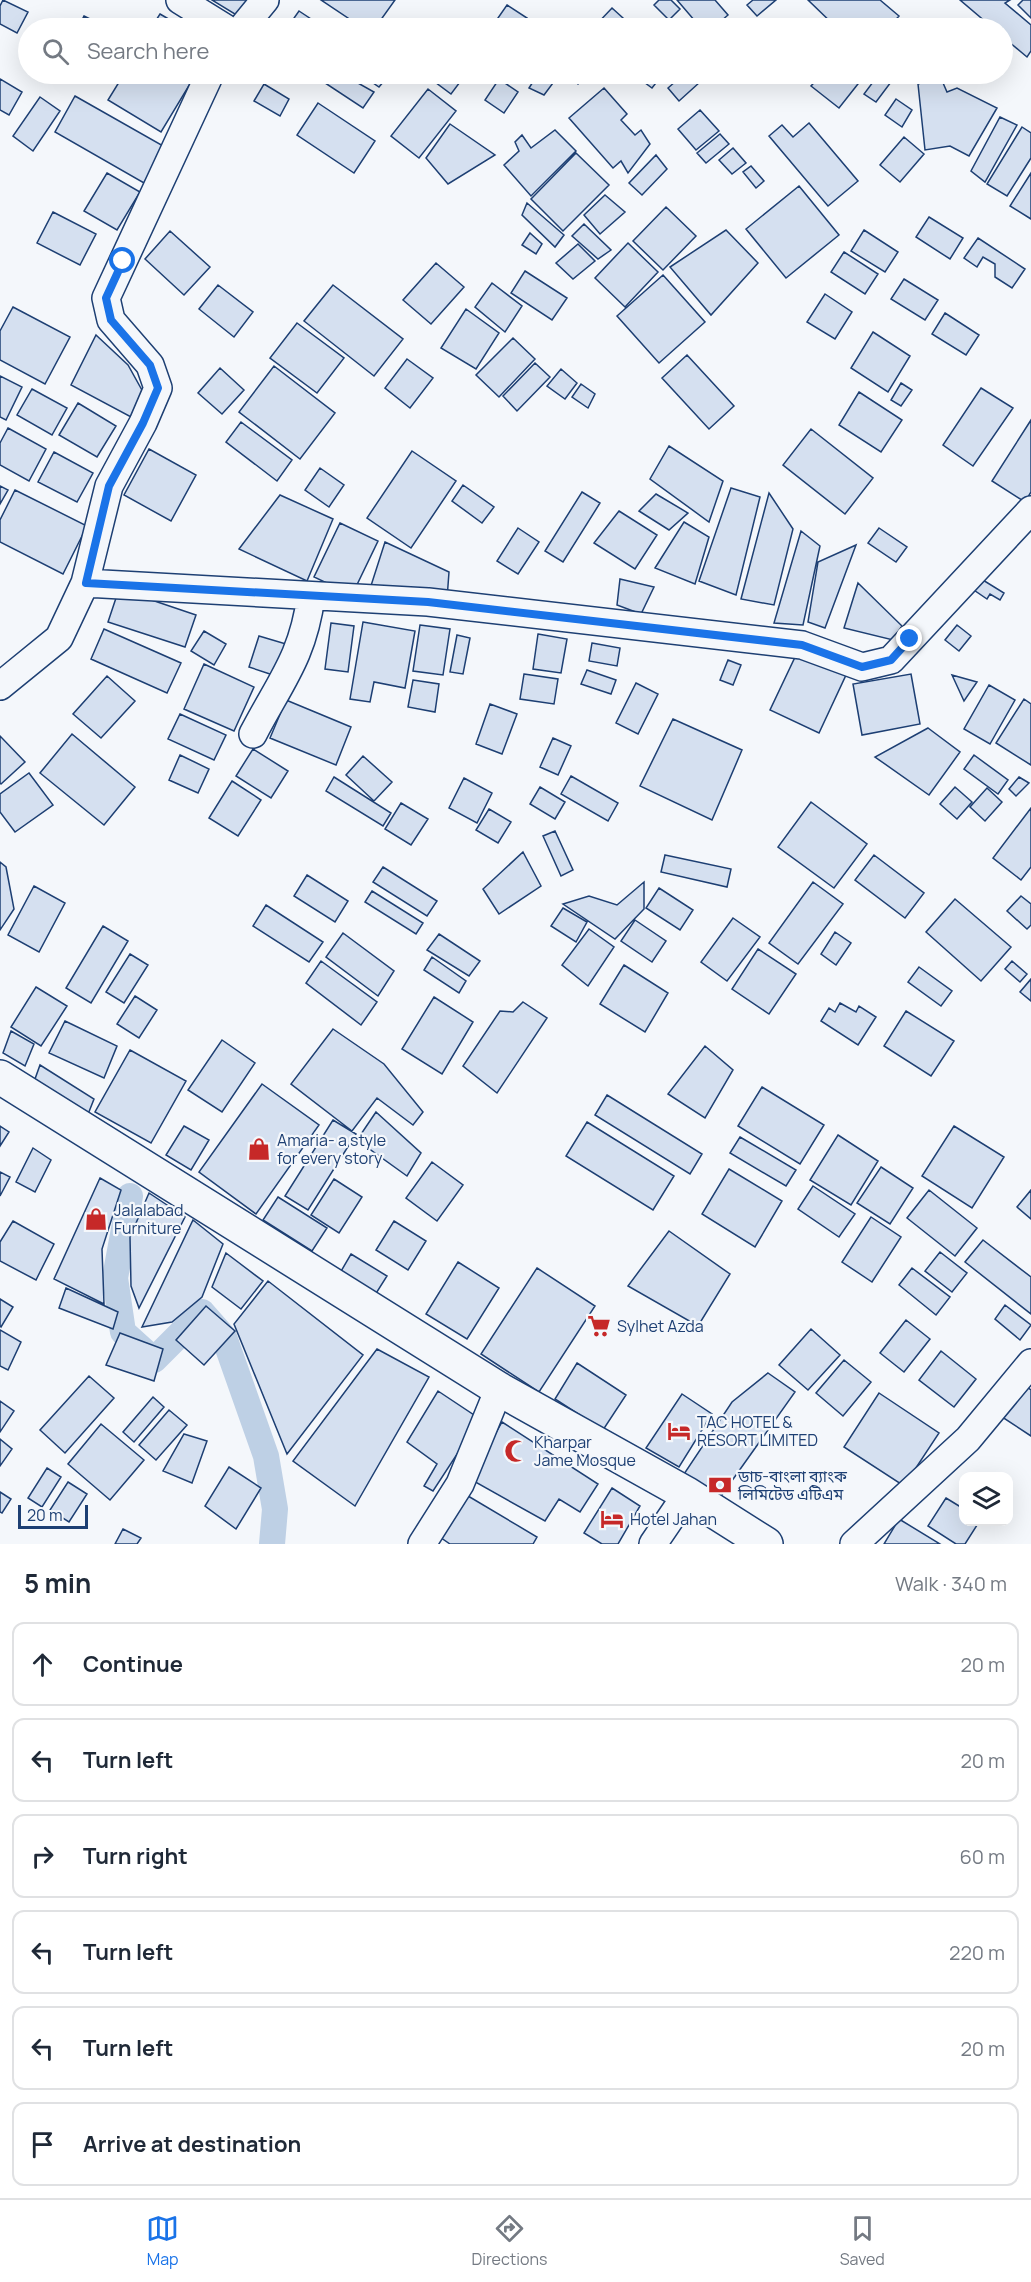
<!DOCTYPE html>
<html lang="en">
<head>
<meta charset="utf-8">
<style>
	body { margin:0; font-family:Manrope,"Noto Sans Bengali",sans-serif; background:#f6f6f7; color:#1f2937 }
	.controls { position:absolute; right:18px; bottom:18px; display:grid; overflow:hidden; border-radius:12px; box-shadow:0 6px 24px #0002 }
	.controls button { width:54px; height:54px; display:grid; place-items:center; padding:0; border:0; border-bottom:2px solid #e0e1e3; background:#fff; color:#1f2937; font:30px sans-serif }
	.scale { position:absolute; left:18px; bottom:15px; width:70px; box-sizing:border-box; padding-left:6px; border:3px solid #1d3f73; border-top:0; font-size:16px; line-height:21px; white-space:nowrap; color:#1d3f73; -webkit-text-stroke:4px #f4f7fb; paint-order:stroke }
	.stop { position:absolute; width:18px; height:18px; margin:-14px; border:4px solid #1a73e8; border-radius:50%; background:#fff }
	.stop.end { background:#1a73e8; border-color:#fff; box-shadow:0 2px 6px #0008 }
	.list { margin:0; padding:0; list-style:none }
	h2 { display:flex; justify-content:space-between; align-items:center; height:78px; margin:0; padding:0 24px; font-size:26px }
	h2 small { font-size:20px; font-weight:400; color:#747a83 }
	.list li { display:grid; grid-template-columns:39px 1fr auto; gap:18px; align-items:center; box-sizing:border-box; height:84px; margin:0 12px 12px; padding:0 12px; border:2px solid #e0e1e3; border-radius:12px }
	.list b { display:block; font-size:22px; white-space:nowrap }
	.list em { font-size:20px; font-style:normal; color:#747a83 }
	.icon { flex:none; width:33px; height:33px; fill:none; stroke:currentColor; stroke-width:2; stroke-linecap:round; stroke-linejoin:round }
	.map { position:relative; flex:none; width:1031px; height:1544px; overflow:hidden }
	.search { position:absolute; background:#fff; box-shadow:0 6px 24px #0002; left:18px; right:18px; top:18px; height:66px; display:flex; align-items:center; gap:15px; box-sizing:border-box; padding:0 21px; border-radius:33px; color:#747a83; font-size:22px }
	.sheet { height:654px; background:#fff }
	nav { display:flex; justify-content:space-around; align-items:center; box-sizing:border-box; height:84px; border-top:2px solid #e0e1e3; background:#fff; font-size:16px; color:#747a83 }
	nav a { display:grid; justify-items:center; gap:3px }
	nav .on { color:#1a73e8 }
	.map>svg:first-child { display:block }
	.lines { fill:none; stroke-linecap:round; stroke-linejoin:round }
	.canal { stroke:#bed0e5; stroke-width:26 }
	.building { fill:#d5e0f0; stroke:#1d3f73; stroke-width:1.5 }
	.minor-casing { stroke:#1d3f73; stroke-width:30 }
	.highway-casing { stroke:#1d3f73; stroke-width:36 }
	.minor { stroke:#f4f7fb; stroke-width:27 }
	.highway { stroke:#f4f7fb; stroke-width:33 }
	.route { stroke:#1a73e8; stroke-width:8 }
	.labels { text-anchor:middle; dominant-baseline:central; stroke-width:4.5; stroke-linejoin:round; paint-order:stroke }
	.poi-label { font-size:16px; fill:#1d3f73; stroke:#f4f7fb; text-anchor:start }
</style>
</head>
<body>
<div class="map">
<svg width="1031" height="1544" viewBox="0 0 1031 1544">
	<rect width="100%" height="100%" fill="#f4f7fb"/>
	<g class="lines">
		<!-- canal -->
		<path class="canal" d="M130,1196L115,1278L123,1332L154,1360L202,1312L224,1337L266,1456L275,1509L272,1544"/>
	</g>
	<!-- building -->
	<path class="building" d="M3,0L28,12L17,33L0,24V6Z
		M212,0H255L243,19Z
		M321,0H395L375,28H363Z
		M659,0H671L680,9L669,20L654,5Z
		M677,0H715L728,15L713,28H701Z
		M753,0H776L757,16L747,5Z
		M808,0H880L899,16L888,28H837Z
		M960,0H1010L1005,3L1031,25V51L1027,57L1002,36V28H993Z
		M1023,0H1031V18L1018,5Z
		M507,5L527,18L520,28H491Z
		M612,8L634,28H596L594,27Z
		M299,11L317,23L313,28H287Z
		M160,14L184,28H151Z
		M84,16L108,28H78Z
		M124,74H196L161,132L108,100Z
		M322,74H342L374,92L363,108L319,79Z
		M360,74H390L379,87Z
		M441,74H466L451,94L435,82Z
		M538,74H548L556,79L544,95L529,88Z
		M564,74H586L578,84Z
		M633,74H663L652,88Z
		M684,74H693L700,82L679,101L668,88Z
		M822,74H862L865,75L839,108L811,86Z
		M879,74H897L876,102L864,94Z
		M940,76L947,92L957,88L997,108L969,156L950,146L925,150L918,84Z
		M0,79L22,92L9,115L0,110Z
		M499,79L518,92L504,113L485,100Z
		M264,84L289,99L280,116L254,101Z
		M604,88L627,114L621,120L635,135L641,130L650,144L628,173L621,161L613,168L569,118Z
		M428,89L456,111L419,158L391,136Z
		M75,96L165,147L144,183L55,132Z
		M40,97L60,111L33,151L13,136Z
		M896,99L912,110L902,127L885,115Z
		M318,103L375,141L354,173L297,135Z
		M700,110L719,131L696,150L678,129Z
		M1000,117L1017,125L985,182L971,171Z
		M809,123L858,181L828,206L769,136L782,125L793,137Z
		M450,124L495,155L448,184L426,158Z
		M1022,127L1031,133V158L1007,196L987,184Z
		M555,130L576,151L531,196L504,165L519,151L515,142L522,135L531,148Z
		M720,134L729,144L706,163L697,153Z
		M904,137L924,154L900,182L880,165Z
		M733,148L746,163L732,174L719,160Z
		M576,153L609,185L563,231L531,199Z
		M656,155L667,169L642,195L629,183Z
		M751,166L764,181L756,188L743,172Z
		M107,173L140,192L117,230L84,211Z
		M1031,173V219L1010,206Z
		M799,186L839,235L786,278L746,229Z
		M605,195L625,212L600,234L584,215Z
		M527,203L564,235L555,247L522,215Z
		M666,207L696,236L663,270L633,241Z
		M53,212L96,234L80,265L37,243Z
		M929,217L963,238L950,259L916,237Z
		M584,224L611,250L598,259L572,236Z
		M726,230L758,263L711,315L670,267Z
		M864,230L898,252L885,272L851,251Z
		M170,231L210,267L184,295L145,259Z
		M530,233L542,244L536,254L522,245Z
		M978,238L1025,269L1012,288L995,277V264L983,257L977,267L964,258Z
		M628,243L658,272L625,307L595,278Z
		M578,244L595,261L573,279L556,263Z
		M844,252L878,274L865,294L831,272Z
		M436,263L464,287L431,324L403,300Z
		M525,271L567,298L552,320L511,293Z
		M663,275L705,322L659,363L617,316Z
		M904,279L938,300L925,320L891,299Z
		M492,283L522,306L505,332L475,307Z
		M218,285L253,312L234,337L199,309Z
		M333,285L403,339L374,376L304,321Z
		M825,294L852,312L835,339L807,322Z
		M13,307L70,337L45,384L0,360V331Z
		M466,309L499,333L476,369L441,348Z
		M945,313L979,335L966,355L932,334Z
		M297,323L344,358L317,393L270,358Z
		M873,332L910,356L888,392L851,368Z
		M96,335L128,365L143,392L131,417L71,385Z
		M513,338L535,359L499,397L476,375Z
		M687,355L734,406L709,429L662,378Z
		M407,359L433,378L410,408L385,388Z
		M535,363L550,377L517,411L503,396Z
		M274,366L335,413L300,459L239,412Z
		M220,368L244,390L222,414L198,393Z
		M561,369L577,383L565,399L547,386Z
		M0,376L22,387L6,420L0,417Z
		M901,383L912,390L901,406L891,400Z
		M581,384L595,394L588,408L572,397Z
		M981,388L1013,408L973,466L943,445Z
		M32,389L67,408L52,435L17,415Z
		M859,392L902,420L881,452L839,425Z
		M78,403L116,426L97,457L59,435Z
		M1031,420V492L1025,502L992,481Z
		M241,422L292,460L277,481L226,442Z
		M8,428L46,449L29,481L0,465V443Z
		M811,429L873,478L845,514L783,465Z
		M669,446L723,481L709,522L650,479Z
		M149,449L196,475L171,521L124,495Z
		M412,451L456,481L411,548L367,518Z
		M54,452L93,473L77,502L38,482Z
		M320,468L344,485L329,507L305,490Z
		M463,485L494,507L482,523L452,501Z
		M0,486L8,490L0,504Z
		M731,488L760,497L736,595L699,581Z
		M15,490L87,526L63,574L0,542V520Z
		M582,492L600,503L563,562L545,551Z
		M769,493L793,529L774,605L741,599Z
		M656,494L688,513L669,530L639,511Z
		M280,495L333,519L307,581L239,549Z
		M619,511L657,535L635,569L594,543Z
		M684,522L709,537L695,584L655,568Z
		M340,523L378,541L352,595L314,577Z
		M518,528L539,542L518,574L497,561Z
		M879,528L907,547L896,562L868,543Z
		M801,531L820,546L803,625L774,623Z
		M385,542L449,572L447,599L368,595Z
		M856,545L825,628L808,622L818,562Z
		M978,577L1004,593L1000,600L990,594L987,599L971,588Z
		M620,579L654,587L641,614L617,605Z
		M858,583L902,626L893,640L844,628Z
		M119,589L196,615L185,647L108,622Z
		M363,622L415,631L405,688L374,682L370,702L350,699Z
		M331,623L354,626L348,672L325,669Z
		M420,625L450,629L443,675L413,671Z
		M957,625L971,636L959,651L945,640Z
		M104,629L181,663L167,693L91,659Z
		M204,631L226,644L214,665L191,651Z
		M538,634L567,639L561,673L533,669Z
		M457,635L470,638L463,674L450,672Z
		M259,636L286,644L276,676L249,667Z
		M592,643L620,648L617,666L589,661Z
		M797,653L846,675L819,733L770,710Z
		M728,660L741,665L733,685L720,680Z
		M204,664L254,687L234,731L184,709Z
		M587,670L616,680L611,694L581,684Z
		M524,674L558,679L554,704L520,699Z
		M911,674L920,724L862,735L853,684Z
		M952,675L977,682L964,701Z
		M107,676L135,701L101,738L73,714Z
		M413,680L439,684L435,712L408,707Z
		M636,683L658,694L638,734L616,723Z
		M989,685L1015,700L990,744L964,729Z
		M1024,699L1031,704V765L996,743Z
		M286,700L351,727L336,765L270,738Z
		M490,704L517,714L502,754L476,744Z
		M180,714L226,735L214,760L168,739Z
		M673,719L742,750L712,820L640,786Z
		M928,728L960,752L929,795L875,757Z
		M72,734L135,787L104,825L40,773Z
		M0,736L25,762L1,784L0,783Z
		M553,738L571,746L558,775L540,767Z
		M253,749L288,771L271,798L236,776Z
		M180,755L209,769L198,793L169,780Z
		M974,755L1008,780L998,794L964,769Z
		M363,756L392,782L374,801L346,775Z
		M29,773L53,805L15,832L0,812V794Z
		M571,776L618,803L608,821L561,794Z
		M334,777L391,813L383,826L326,791Z
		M1019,777L1029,783L1016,796L1009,789Z
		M464,778L492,793L477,823L449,808Z
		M232,781L261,800L238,836L209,818Z
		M540,787L565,802L555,819L530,804Z
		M955,787L972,802L957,819L940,804Z
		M987,788L1002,802L985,821L970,807Z
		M811,802L867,844L834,888L778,847Z
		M401,803L428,819L411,845L385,829Z
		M1031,808V867L1021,880L993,858Z
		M489,809L511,822L498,843L476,830Z
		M555,831L573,870L561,876L543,836Z
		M523,852L541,886L499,914L483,889Z
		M665,855L731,869L727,887L661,872Z
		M874,855L924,893L905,918L855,880Z
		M0,862L6,867L14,909L0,930Z
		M383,867L437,901L427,916L373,882Z
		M307,875L348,901L335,922L294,896Z
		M644,882V909L615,939L563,904L589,896L617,905Z
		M813,882L843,904L798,964L769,943Z
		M34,886L65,903L39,952L8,935Z
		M659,888L693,910L680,930L646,908Z
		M372,891L423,923L416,934L365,902Z
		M1021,896L1031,904V925L1027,929L1007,911Z
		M955,899L1011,947L981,981L926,932Z
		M266,905L323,942L309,962L253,926Z
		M563,908L587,922L576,942L551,926Z
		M733,918L760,937L727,981L701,962Z
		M635,920L666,941L652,962L621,941Z
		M103,926L128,941L91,1003L66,988Z
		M589,929L614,947L588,986L562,965Z
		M835,932L851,943L836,965L821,954Z
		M343,933L394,971L378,996L326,957Z
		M439,934L480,961L469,976L427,950Z
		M758,949L796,974L769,1014L732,989Z
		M130,954L148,965L124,1003L106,992Z
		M432,957L466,981L459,993L424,970Z
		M321,961L377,1002L361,1025L306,983Z
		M1012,961L1027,974L1020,982L1005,969Z
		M624,965L668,993L645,1032L600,1004Z
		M919,967L952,991L941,1006L908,982Z
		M1031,979V1001L1020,992Z
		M36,987L67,1006L41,1046L11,1027Z
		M135,996L157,1010L139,1038L117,1024Z
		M434,997L473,1022L442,1074L402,1049Z
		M523,1002L547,1018L497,1093L463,1066L500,1011L513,1012Z
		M840,1003L856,1012L859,1006L876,1017L858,1045L821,1021L829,1008L835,1012Z
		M906,1011L954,1041L931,1076L884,1046Z
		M65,1021L117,1046L104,1078L49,1053Z
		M333,1029L384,1064L423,1112L413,1125L377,1098L352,1131L291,1084Z
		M11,1031L34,1044L25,1066L3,1053Z
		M222,1040L255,1063L222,1112L188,1090Z
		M705,1046L733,1070L705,1118L668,1094Z
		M130,1050L186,1081L151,1143L95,1112Z
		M40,1065L94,1099L83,1127L30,1093Z
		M262,1084L319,1125L256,1214L199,1172Z
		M762,1087L824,1125L800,1164L738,1126Z
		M607,1095L702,1154L690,1174L595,1115Z
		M376,1112L421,1153L407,1176L357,1140Z
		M333,1120L356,1134L308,1210L285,1196Z
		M587,1122L674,1176L653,1210L566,1156Z
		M0,1126L9,1132L0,1146Z
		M184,1126L209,1140L191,1170L166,1155Z
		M954,1126L1004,1157L972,1208L922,1176Z
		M838,1135L878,1161L851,1205L810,1180Z
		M740,1137L796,1170L786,1186L730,1153Z
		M33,1148L51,1160L35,1192L16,1182Z
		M432,1162L463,1185L437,1221L406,1198Z
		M881,1167L913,1188L890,1224L857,1203Z
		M729,1169L782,1201L755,1247L702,1214Z
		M0,1172L10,1177L0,1196Z
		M100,1178L121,1190L102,1249L104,1304L54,1279Z
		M334,1179L362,1197L339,1233L311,1215Z
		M813,1186L855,1214L839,1237L798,1209Z
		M929,1190L977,1228L955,1256L907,1218Z
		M1031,1190V1219L1017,1207Z
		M149,1193L185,1217L139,1308L131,1286L130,1237Z
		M278,1197L327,1228L312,1251L263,1220Z
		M871,1217L901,1237L872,1282L842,1262Z
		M193,1220L223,1244L202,1297L172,1322L142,1327Z
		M13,1221L54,1244L36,1280L0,1261V1242Z
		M394,1221L426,1241L408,1270L376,1250Z
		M669,1231L730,1274L698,1326L628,1286Z
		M983,1240L1031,1277V1314L965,1262Z
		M940,1252L967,1273L952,1292L925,1271Z
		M226,1253L263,1281L241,1309L212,1287Z
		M351,1254L387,1276L375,1295L340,1273Z
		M458,1262L499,1288L467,1339L426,1314Z
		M537,1268L595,1306L539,1392L481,1354Z
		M912,1268L950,1297L936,1315L899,1285Z
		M268,1281L363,1355L287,1454L234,1324Z
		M66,1288L118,1312L113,1329L59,1308Z
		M0,1299L13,1307L1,1327L0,1326Z
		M1005,1305L1031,1325L1020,1340L995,1319Z
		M206,1306L235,1331L204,1365L176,1340Z
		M906,1320L930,1339L904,1372L880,1353Z
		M811,1329L840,1355L808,1390L779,1365Z
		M0,1330L21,1342L8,1370L0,1366Z
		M120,1333L163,1349L154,1381L106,1365Z
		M377,1349L429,1377L355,1506L293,1461Z
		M941,1351L976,1379L954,1407L919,1380Z
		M844,1360L871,1382L843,1416L816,1393Z
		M577,1363L626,1395L603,1430L555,1399Z
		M768,1373L795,1392L719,1499L684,1474L732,1402Z
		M89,1376L114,1398L65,1453L40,1430Z
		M1020,1382L1031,1390V1436L999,1415Z
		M438,1391L480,1419L433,1491L424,1486L437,1464L407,1442Z
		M879,1393L939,1433L904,1486L844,1447Z
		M682,1394L712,1414L679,1467L646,1448Z
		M153,1397L164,1407L134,1442L123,1432Z
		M0,1401L14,1411L0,1432Z
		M169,1410L187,1425L156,1460L139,1445Z
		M502,1422L598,1484L580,1512L559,1499L545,1521L470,1479Z
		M101,1424L144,1460L110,1500L68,1464Z
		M184,1434L207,1441L192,1483L163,1471Z
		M0,1439L12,1449L0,1466Z
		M229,1467L261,1488L236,1529L205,1506Z
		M47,1468L61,1477L42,1507L28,1498Z
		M68,1482L87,1494L69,1522L50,1510Z
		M612,1488L640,1506L618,1544H602L584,1533Z
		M0,1492L11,1499L2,1513L0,1512Z
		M463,1493L537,1537L533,1544H450L437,1535Z
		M946,1498L964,1509V1522H979L965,1544H956L928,1526Z
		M899,1519L940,1544H884Z
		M123,1529L141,1538L137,1544H115Z"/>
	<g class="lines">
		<!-- minor casing -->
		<g class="minor-casing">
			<path id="minor" d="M180,0L225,28
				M242,28L265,0
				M85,583L428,602L802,645L862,667L891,660L1031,510
				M0,686L59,638L85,583L109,486L143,423L158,388L150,365L111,320L106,298L210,74
				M253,734C280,682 303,657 311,596
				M422,1544L460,1484L499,1389
				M653,1544L687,1494
				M854,1544L968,1439L1031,1363"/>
		</g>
		<!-- highway casing -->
		<g class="highway-casing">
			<path id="highway" d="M0,1077L499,1389L687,1494L766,1544"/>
		</g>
		<!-- minor -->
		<use href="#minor" class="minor"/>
		<!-- highway -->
		<use href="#highway" class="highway"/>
	</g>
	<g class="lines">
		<!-- route -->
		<path class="route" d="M123,261L106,298L111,320L150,365L158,388L143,423L109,486L86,583L428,602L802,645L862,667L891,660L910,639"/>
	</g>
	<!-- icons -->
	<defs>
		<g id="shop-bare" transform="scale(1.8)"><path d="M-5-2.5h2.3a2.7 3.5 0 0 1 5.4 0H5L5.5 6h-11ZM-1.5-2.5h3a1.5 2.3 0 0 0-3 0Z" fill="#c62828" stroke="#f4f7fb" stroke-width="2.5" paint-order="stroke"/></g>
		<g id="supermarket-bare" transform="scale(1.8)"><path d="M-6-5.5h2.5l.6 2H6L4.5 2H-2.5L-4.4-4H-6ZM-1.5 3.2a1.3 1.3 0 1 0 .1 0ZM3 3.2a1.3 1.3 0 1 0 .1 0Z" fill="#c62828" stroke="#f4f7fb" stroke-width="2.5" paint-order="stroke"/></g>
		<g id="hotel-bare" transform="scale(1.8)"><path d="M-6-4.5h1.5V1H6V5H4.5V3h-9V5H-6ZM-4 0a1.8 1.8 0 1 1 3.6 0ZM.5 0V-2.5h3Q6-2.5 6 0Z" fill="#c62828" stroke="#f4f7fb" stroke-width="2.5" paint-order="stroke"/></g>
		<g id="mosque-bare" transform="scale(1.8)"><path d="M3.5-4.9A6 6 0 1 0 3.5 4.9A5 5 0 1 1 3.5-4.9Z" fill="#c62828" stroke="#f4f7fb" stroke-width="2.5" paint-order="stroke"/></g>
		<g id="bank-bare" transform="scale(1.8)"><path d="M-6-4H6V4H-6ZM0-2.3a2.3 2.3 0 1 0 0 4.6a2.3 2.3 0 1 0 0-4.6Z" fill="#c62828" stroke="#f4f7fb" stroke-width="2.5" paint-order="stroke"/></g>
	</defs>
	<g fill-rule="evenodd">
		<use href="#shop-bare" x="259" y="1149"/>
		<use href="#shop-bare" x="96" y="1219"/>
		<use href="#supermarket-bare" x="599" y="1326"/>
		<use href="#hotel-bare" x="679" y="1431"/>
		<use href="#mosque-bare" x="516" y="1451"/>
		<use href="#bank-bare" x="720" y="1485"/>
		<use href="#hotel-bare" x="612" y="1519"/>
	</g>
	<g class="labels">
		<!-- poi labels -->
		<g class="poi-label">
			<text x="277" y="1140">Amaria- a style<tspan x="277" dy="18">for every story</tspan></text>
			<text x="114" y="1210">Jalalabad<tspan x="114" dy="18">Furniture</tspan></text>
			<text x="617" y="1326">Sylhet Azda</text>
			<text x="697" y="1422">TAC HOTEL &amp;<tspan x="697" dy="18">RESORT LIMITED</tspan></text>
			<text x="534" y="1442">Kharpar<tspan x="534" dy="18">Jame Mosque</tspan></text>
			<text x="738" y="1476">ডাচ-বাংলা ব্যাংক<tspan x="738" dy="18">লিমিটেড এটিএম</tspan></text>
			<text x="630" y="1519">Hotel Jahan</text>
		</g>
	</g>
</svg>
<div class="controls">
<button><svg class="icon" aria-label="layers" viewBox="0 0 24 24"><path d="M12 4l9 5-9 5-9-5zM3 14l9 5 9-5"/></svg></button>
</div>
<div class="scale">20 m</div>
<div class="stop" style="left:123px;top:261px"></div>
<div class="stop end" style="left:910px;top:639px"></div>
<div class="search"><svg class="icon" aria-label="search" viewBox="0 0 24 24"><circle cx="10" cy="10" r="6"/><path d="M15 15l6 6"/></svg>Search here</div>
</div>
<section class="sheet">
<h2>5 min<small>Walk · 340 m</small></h2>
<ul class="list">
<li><svg class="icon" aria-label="ahead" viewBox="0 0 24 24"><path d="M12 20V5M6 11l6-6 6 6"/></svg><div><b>Continue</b></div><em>20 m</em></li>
<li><svg class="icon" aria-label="left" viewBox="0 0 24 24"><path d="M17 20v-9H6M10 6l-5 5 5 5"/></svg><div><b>Turn left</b></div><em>20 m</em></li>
<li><svg class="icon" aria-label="right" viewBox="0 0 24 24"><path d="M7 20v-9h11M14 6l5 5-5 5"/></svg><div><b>Turn right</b></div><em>60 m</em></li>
<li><svg class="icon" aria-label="left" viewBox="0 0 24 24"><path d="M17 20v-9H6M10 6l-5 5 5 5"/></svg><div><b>Turn left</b></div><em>220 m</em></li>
<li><svg class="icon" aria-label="left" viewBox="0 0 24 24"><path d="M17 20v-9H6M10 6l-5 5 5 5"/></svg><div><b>Turn left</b></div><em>20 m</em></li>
<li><svg class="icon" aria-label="arrive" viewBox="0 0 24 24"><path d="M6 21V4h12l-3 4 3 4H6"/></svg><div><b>Arrive at destination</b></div></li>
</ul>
</section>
<nav>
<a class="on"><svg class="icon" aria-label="map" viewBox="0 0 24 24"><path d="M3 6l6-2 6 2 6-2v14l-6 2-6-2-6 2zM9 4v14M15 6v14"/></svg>Map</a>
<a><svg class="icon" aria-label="directions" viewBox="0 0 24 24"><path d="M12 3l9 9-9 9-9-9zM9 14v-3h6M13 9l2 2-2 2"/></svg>Directions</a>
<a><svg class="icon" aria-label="saved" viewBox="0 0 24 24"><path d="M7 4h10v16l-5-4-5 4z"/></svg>Saved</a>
</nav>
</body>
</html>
